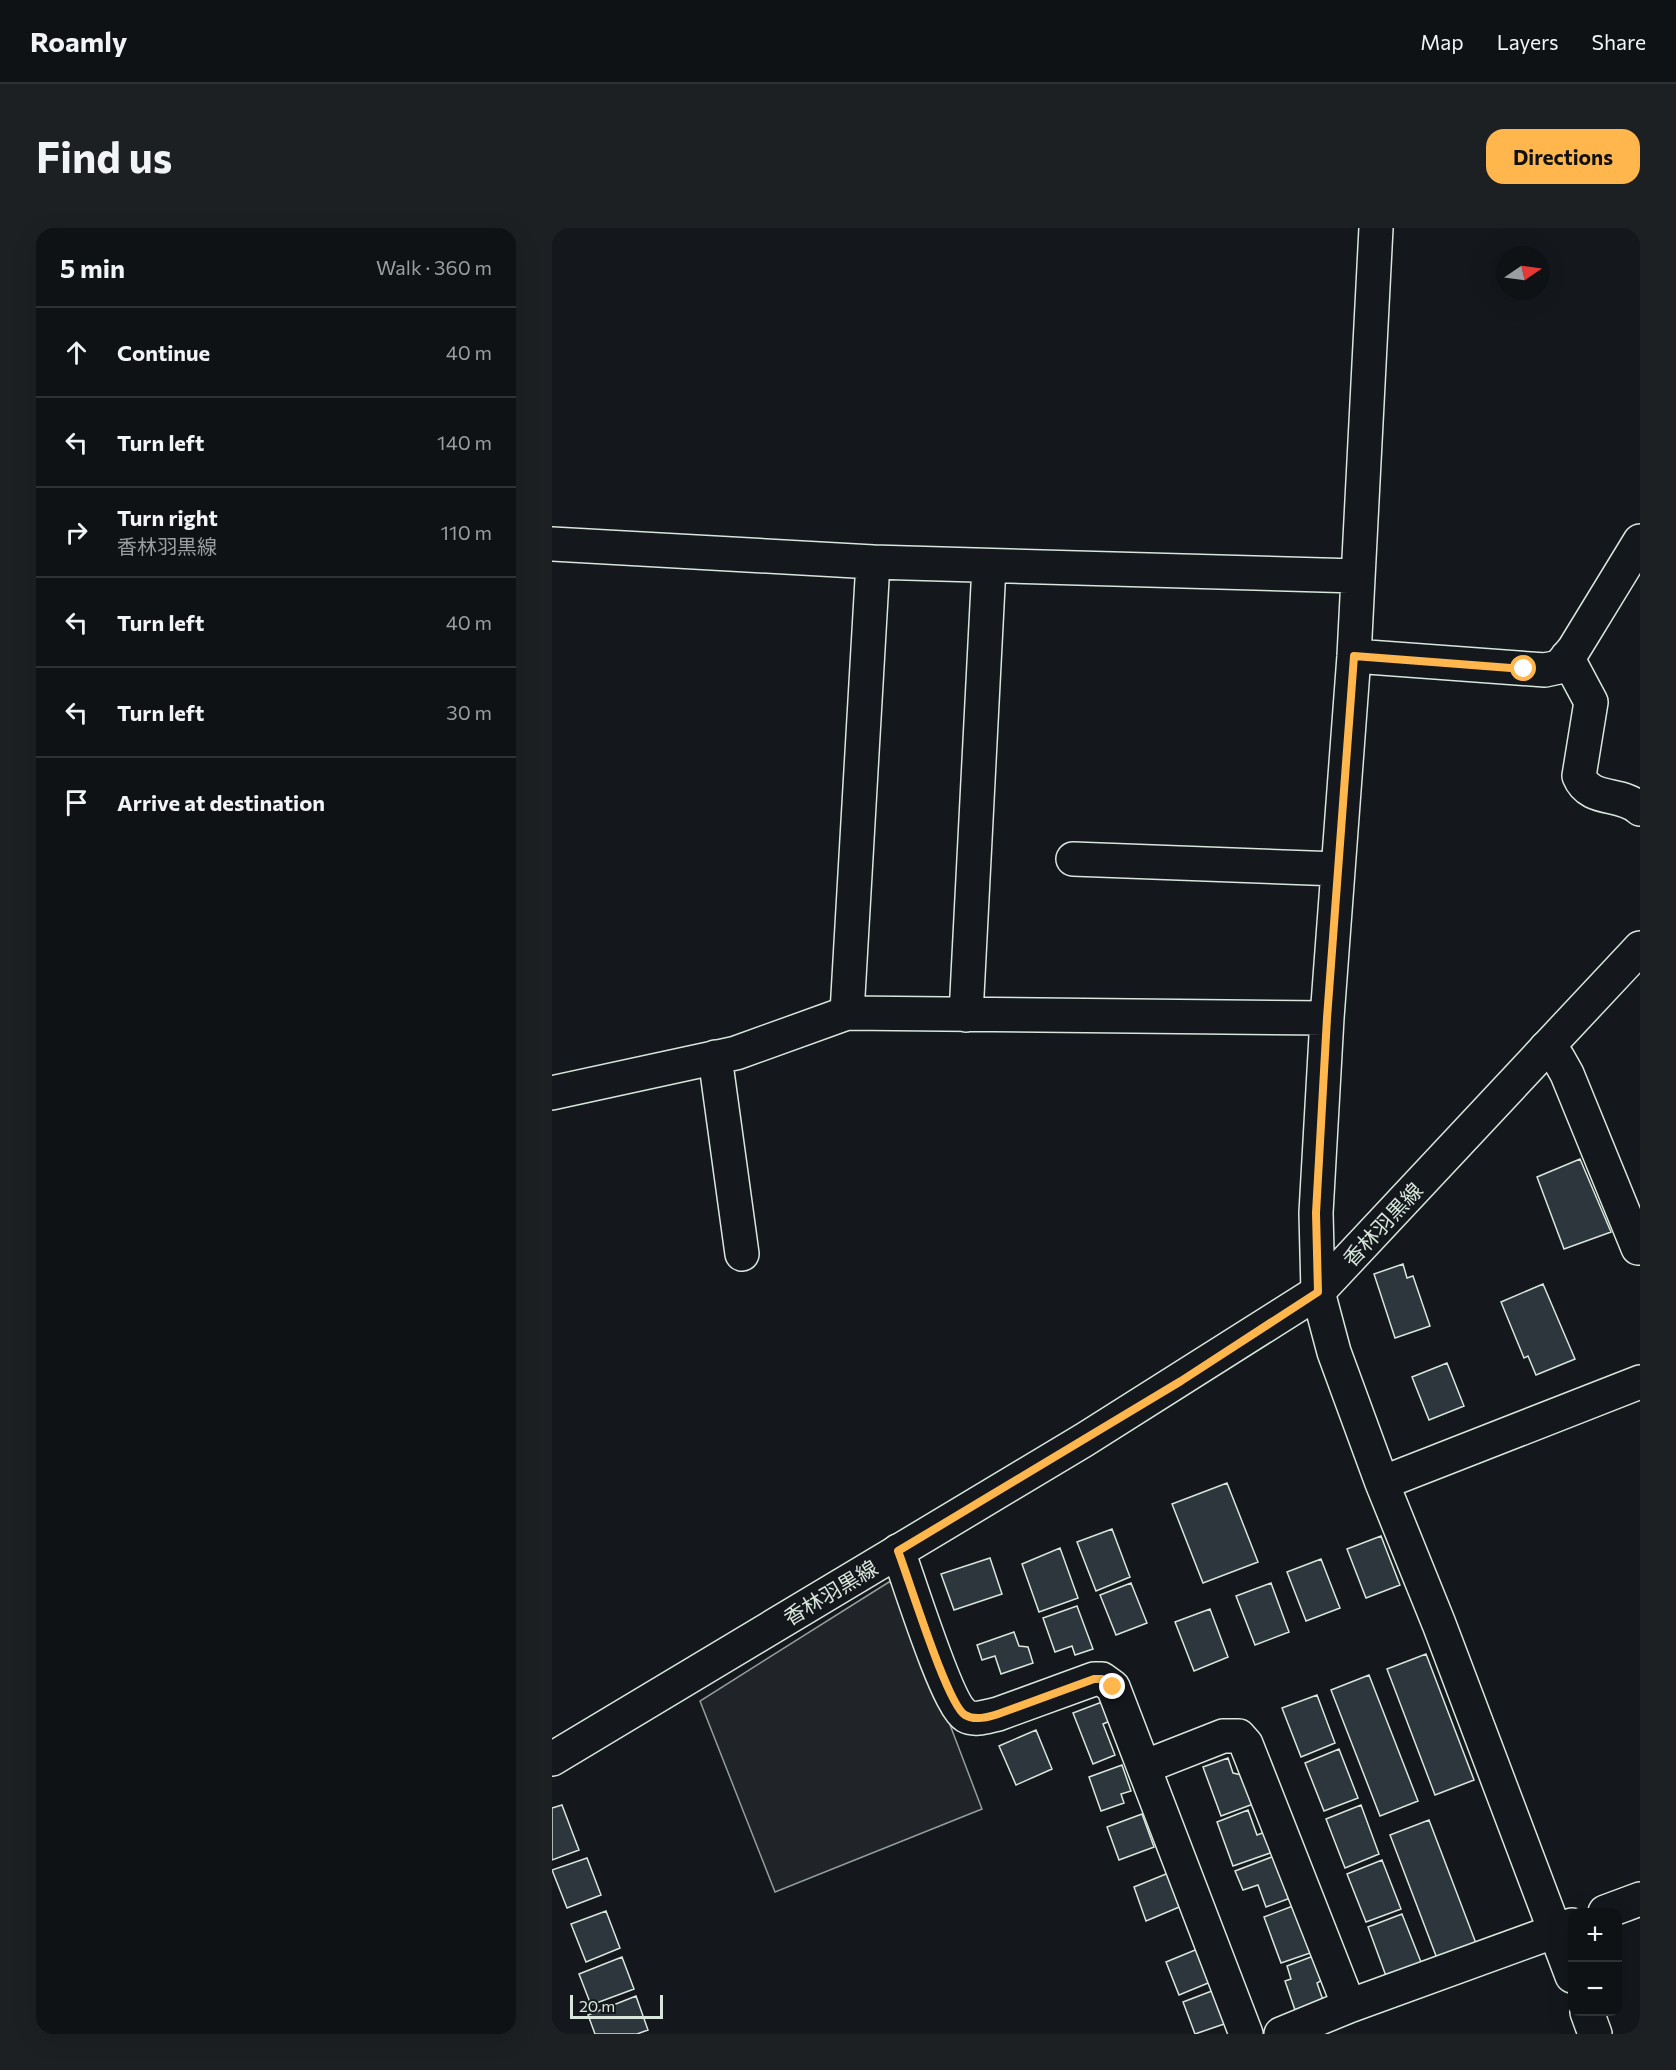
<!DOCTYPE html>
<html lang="en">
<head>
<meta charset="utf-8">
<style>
	body { margin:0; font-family:Commissioner,"Noto Sans JP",sans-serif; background:#1d2022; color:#f1f3f6 }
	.controls { position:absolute; right:18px; bottom:18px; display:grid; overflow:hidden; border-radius:12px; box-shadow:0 6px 24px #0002 }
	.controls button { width:54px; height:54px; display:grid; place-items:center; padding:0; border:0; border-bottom:2px solid #2f3234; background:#0f1215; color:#f1f3f6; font:30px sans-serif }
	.compass { position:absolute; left:944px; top:18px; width:54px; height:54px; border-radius:50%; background:#0f1215; box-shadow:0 6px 24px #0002; rotate:77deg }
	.scale { position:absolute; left:18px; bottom:15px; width:93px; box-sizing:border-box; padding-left:6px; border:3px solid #d8e6dc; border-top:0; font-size:16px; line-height:21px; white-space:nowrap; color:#d8e6dc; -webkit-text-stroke:4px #14181c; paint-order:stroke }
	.stop { position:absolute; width:18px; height:18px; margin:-14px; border:4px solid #ffb74d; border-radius:50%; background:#fff }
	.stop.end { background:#ffb74d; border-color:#fff; box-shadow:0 2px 6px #0008 }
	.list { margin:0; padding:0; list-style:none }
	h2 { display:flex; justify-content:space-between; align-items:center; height:78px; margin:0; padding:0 24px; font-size:26px }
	h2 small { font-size:20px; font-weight:400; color:#9b9ea0 }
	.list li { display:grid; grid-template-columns:39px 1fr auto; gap:18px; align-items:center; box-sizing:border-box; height:90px; padding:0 24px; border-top:2px solid #2f3234 }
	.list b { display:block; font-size:22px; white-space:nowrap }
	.list p { margin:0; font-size:20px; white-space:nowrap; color:#9b9ea0 }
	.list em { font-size:20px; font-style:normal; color:#9b9ea0 }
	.icon { flex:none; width:33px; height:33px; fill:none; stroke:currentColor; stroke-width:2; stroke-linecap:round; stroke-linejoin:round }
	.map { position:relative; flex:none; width:1088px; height:1806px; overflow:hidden; border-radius:18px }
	header { display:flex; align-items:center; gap:36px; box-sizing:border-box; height:84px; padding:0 30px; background:#0f1215; border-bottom:2px solid #2f3234 }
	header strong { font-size:28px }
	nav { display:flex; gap:33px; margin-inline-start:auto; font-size:21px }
	.intro { display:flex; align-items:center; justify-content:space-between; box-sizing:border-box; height:144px; padding:0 36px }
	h1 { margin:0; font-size:42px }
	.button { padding:15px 27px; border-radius:18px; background:#ffb74d; color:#111; font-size:21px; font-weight:700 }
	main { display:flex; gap:36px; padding:0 36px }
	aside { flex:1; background:#0f1215; border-radius:18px; box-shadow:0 6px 24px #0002 }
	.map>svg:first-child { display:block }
	.green { fill:#202428; stroke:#939e99; stroke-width:1.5 }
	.building { fill:#2c363c; stroke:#d8e6dc; stroke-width:1.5 }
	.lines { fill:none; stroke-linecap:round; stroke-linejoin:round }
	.minor-casing { stroke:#d8e6dc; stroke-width:36 }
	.major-casing { stroke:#d8e6dc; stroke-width:36 }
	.minor { stroke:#14181c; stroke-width:33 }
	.major { stroke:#14181c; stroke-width:33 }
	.route { stroke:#ffb74d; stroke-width:8 }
	.labels { text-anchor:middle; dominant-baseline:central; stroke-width:4.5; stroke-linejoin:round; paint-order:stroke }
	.street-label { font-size:21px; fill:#d8e6dc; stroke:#14181c }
</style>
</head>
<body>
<header>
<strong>Roamly</strong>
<nav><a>Map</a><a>Layers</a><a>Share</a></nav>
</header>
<div class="intro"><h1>Find us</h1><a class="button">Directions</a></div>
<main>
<aside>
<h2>5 min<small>Walk · 360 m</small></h2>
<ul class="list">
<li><svg class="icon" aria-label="ahead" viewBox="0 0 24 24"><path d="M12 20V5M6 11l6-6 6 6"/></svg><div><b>Continue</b></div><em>40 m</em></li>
<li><svg class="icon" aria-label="left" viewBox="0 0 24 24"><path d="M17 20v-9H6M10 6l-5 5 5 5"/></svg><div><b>Turn left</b></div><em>140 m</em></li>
<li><svg class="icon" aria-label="right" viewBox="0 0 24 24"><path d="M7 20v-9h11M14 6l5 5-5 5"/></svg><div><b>Turn right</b><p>香林羽黒線</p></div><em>110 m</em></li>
<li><svg class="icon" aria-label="left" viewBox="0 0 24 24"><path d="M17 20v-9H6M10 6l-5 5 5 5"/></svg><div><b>Turn left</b></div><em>40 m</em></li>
<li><svg class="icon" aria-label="left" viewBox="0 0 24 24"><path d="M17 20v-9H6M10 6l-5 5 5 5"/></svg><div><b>Turn left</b></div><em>30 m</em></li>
<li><svg class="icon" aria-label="arrive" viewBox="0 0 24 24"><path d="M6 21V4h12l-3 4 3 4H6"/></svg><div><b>Arrive at destination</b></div></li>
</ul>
</aside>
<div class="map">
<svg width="1088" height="1806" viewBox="0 0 1088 1806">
	<rect width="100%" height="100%" fill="#14181c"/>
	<!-- green -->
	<path class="green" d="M337,1354L346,1360L430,1581L223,1664L148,1473Z"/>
	<!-- building -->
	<path class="building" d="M1028,931L1059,1004L1012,1021L985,949Z
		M851,1036L855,1050L861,1048L878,1098L843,1110L822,1046Z
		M991,1056L1023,1131L984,1147L976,1128L972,1130L949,1074Z
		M895,1135L912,1178L877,1192L860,1149Z
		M675,1255L706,1334L651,1355L620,1276Z
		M560,1301L578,1349L544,1363L525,1314Z
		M829,1308L848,1357L814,1370L795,1321Z
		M508,1320L526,1370L487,1384L470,1336Z
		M438,1330L450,1366L402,1382L389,1346Z
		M769,1331L788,1380L754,1393L735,1344Z
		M579,1355L595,1395L564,1407L548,1367Z
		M719,1355L737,1404L703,1417L684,1368Z
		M525,1378L541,1421L523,1427L520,1418L503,1424L491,1390Z
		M658,1381L676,1429L642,1443L623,1394Z
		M462,1404L467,1418L476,1419L481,1435L449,1446L443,1428L430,1432L425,1417Z
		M874,1426L922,1552L883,1567L835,1441Z
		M817,1447L866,1573L828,1588L779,1462Z
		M765,1467L783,1515L749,1529L730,1480Z
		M550,1474L558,1493L551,1496L563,1527L541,1536L521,1485Z
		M484,1502L500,1541L464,1557L447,1518Z
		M787,1521L806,1570L772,1583L753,1535Z
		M676,1530L681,1545L694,1548L704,1575L669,1588L651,1539Z
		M570,1537L579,1563L569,1566L572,1575L549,1583L537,1549Z
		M10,1577L27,1622L0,1632V1580Z
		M809,1577L827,1626L793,1640L774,1591Z
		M696,1582L705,1607L716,1603L724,1623L681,1638L665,1594Z
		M590,1586L602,1619L567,1632L555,1599Z
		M877,1592L925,1718L886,1733L838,1607Z
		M725,1627L741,1669L714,1679L706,1657L691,1662L683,1643Z
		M35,1630L49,1667L15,1680L0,1642Z
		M830,1632L849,1681L814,1694L795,1646Z
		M619,1644L632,1677L594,1693L582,1659Z
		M746,1676L764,1723L729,1735L712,1689Z
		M54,1683L68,1720L34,1734L19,1696Z
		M850,1686L869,1734L834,1748L816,1699Z
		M648,1720L661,1753L627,1767L614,1734Z
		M764,1727L772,1751L765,1755L771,1772L743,1782L733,1753L739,1751L735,1738Z
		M70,1729L82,1761L39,1777L27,1746Z
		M665,1761L678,1794L643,1806L631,1774Z
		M84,1768L96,1802L85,1806H43L36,1787Z"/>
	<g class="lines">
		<!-- minor casing -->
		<g class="minor-casing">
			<path id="minor" d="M824,0L802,428L775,790L764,985L766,1064L782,1124L830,1255L887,1396L1020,1748
				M0,316L321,334L805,348
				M802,428L993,442L1007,439L1022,421L1088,313
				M1015,429L1039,474L1027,548C1038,575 1069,563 1088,581
				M521,631L786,641
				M295,785L321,334
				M414,787L437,338
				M994,820L1006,830L1015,846L1086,1020
				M163,829L190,1026
				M0,865L184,825L295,785L775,790
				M830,1255L1088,1154
				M346,1323C356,1350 395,1477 414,1488C423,1493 436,1488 446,1486L542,1451H550L561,1459L694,1806
				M592,1539L671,1508H687L694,1516L797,1778
				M1053,1684L1088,1671
				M1035,1784L1043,1806
				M729,1806L797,1778L1020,1697"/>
		</g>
		<!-- major casing -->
		<g class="major-casing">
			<path id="major" d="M0,1531L532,1212L766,1064L1088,720"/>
		</g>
		<!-- minor -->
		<use href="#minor" class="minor"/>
		<!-- major -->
		<use href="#major" class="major"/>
	</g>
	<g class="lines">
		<!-- route -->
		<path class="route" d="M561,1459L550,1451H542L446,1486C436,1489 423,1493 413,1487C395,1476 357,1351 346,1323L629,1153L766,1064L764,985L775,790L802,428L972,441"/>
	</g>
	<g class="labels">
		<!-- street labels -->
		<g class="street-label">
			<text transform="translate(830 996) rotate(-47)">香林羽黒線</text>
			<text transform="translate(278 1364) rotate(-31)">香林羽黒線</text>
		</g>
	</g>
</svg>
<div class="controls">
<button>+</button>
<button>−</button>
</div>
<svg class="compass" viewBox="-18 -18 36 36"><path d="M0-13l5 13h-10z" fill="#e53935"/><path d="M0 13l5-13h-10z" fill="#9b9ea0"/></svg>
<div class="scale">20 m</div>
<div class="stop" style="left:972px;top:441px"></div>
<div class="stop end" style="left:561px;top:1459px"></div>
</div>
</main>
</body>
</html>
